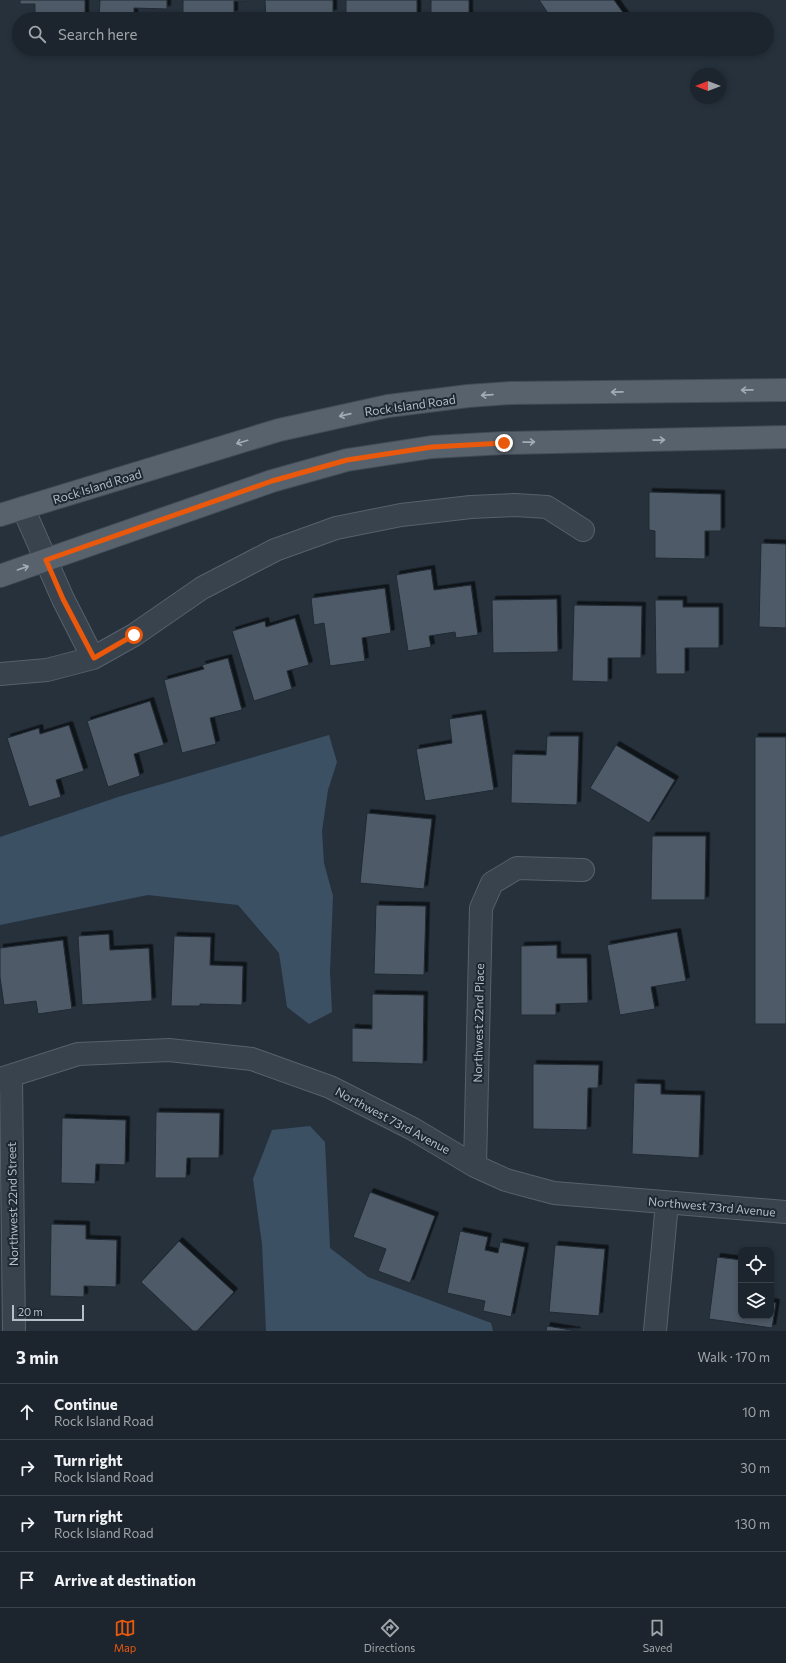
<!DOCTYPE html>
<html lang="en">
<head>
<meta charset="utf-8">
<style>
	body { margin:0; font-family:Commissioner,sans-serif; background:#252d35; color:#f1f3f6 }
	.controls { position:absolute; right:12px; bottom:12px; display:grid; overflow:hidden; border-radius:8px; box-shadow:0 2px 6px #0003 }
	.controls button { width:36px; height:36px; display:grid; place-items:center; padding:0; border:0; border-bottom:1px solid #3a4249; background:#1c252d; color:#f1f3f6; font:20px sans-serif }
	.compass { position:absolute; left:690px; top:68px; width:36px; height:36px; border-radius:50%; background:#1c252d; box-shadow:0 2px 6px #0003; rotate:270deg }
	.scale { position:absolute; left:12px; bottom:10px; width:72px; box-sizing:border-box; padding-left:4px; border:2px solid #b5bec8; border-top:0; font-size:11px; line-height:14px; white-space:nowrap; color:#b5bec8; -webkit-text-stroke:3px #1e2832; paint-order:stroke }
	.stop { position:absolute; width:12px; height:12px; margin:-9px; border:3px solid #ea580c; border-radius:50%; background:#fff }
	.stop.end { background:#ea580c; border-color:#fff; box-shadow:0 1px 4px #0008 }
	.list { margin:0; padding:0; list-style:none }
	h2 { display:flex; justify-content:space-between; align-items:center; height:52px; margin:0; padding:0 16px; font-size:17px }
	h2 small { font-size:13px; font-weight:400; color:#a0a5aa }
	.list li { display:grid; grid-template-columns:26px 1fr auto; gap:12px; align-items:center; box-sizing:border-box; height:56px; padding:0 16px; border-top:1px solid #3a4249 }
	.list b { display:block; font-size:15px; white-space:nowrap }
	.list p { margin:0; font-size:13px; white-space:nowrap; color:#a0a5aa }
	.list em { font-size:13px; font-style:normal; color:#a0a5aa }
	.icon { flex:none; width:22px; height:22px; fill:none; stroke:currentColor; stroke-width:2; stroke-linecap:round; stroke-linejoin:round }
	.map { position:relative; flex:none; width:786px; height:1331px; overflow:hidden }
	.search { position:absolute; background:#1c252d; box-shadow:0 2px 6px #0003; left:12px; right:12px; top:12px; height:44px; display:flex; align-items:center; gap:10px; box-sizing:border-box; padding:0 14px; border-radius:22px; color:#a0a5aa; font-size:15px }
	.sheet { height:276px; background:#1c252d }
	nav { display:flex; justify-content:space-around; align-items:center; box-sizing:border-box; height:56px; border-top:1px solid #3a4249; background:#1c252d; font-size:11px; color:#a0a5aa }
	nav a { display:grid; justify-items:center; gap:2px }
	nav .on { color:#ea580c }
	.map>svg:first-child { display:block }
	.water { fill:#3c5064 }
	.building { fill:#4f5a67; stroke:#202a34; filter:url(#shadow) }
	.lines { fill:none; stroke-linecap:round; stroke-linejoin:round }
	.minor-casing { stroke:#57616b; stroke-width:24 }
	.major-casing { stroke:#424c56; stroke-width:24 }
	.minor { stroke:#39434d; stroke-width:22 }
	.major { stroke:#58626c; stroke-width:22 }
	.oneway { stroke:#a2acb6 }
	.route { stroke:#ea580c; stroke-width:5 }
	.labels { text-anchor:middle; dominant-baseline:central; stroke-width:4; stroke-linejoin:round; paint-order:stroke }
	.street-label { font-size:12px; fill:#b5bec8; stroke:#1e2832 }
</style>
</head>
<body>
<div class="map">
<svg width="786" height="1331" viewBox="0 0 786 1331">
	<defs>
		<filter id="shadow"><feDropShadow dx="3.5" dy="-3.5" stdDeviation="0" flood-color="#0009"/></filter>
	</defs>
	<rect width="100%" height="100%" fill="#26313c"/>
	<!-- water -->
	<path class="water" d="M329,735L337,762L328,790L322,831L324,863L333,896L330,972L332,1012L309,1024L287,1007L279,953L238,905L148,895L0,925V837L121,796Z
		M310,1126L325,1142L330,1248L368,1277L491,1323L493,1331H266L262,1244L253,1179L272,1130Z"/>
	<!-- building -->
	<path class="building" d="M20,0H85V19H56V14H35V4H20Z
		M100,0H167V9L134,8V19H99Z
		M183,0H247V1H234V14H214V19H183Z
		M265,0H333V13H300V19H266Z
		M346,0H417V19H346Z
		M431,0H469V19H431Z
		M539,0H614L627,18L577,19L575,16L572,19H552Z
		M649,492L721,494V531H705V559L655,558V531L649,530Z
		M761,543L786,544V628L759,627Z
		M431,569L434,590L471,585L478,635L456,638L455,632L429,636L431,647L408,651L396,575Z
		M385,588L391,633L362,638L365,661L330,666L324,623L314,625L311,598Z
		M557,599L558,652L493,653L492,600Z
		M655,600H683V607H719V648H685V674H656Z
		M574,605L642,606L641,658H608V682L572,681Z
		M295,618L309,665L287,671L292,689L254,701L232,631L265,621L266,627Z
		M228,658L242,710L210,718L216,744L182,753L164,680L204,669L202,665Z
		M150,701L164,745L134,754L140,776L108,787L87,721Z
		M482,714L494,790L425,801L416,749L452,743L449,719Z
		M69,725L84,771L56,780L61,797L29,807L7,738L39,728L40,734Z
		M547,736H579L577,805L511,803L512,754L546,755Z
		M755,737H786V1024H755Z
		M616,745L675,780L649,823L590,788Z
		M367,813L432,819L424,889L360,883Z
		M652,836H706L705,900H651Z
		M376,905L426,906L424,975L374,974Z
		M677,932L686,981L651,987L655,1009L620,1015L607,945Z
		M109,934L110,950L149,948L152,1001L82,1005L78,936Z
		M174,936L211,937L210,965L243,966L242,1005L200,1004V1006H171Z
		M63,940L72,1009L38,1014L36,1001L4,1005L0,977V948Z
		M557,945V958H587L588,1003L556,1004V1015H521V946Z
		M372,994L424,995L423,1064L352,1062V1028L372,1029Z
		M533,1064L599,1065L598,1088H588L587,1130L533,1129Z
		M634,1083L661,1084V1094L701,1095L699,1158L632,1154Z
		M156,1112L220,1113L219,1158H187L186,1178H155Z
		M62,1118L126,1120L125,1165L96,1164L95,1184L61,1183Z
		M370,1192L435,1216L410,1283L378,1271L386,1249L353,1237Z
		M51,1224L86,1225V1239L117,1240L116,1287L84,1286V1297L50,1296Z
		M460,1231L488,1237L485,1250L498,1253L500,1242L525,1247L511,1317L483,1311L485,1301L447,1293Z
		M179,1241L234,1292L197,1331H193L141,1282Z
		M555,1245L605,1249L599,1316L549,1312Z
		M717,1257L741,1260V1316H771V1302L776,1303L772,1328L709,1319Z
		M547,1326L577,1331H546Z"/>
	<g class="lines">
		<!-- minor casing -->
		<g class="minor-casing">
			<path id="minor" d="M23,508L63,599L93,658
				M0,674L47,670L93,658L134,635L202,588L275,550L336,528L401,515L471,507L515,505L547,507L583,530
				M11,1077L14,1331
				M0,1079L78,1054L169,1050L252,1059L330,1087L413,1129L475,1166L506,1180L554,1193L786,1212
				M475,1166L481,908L492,883L517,868L583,870
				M655,1331L667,1203"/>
		</g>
		<!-- major casing -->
		<g class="major-casing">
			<path id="major" d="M0,515L279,430L388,406L468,396L511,393L786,390
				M0,576L272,481L347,460L432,447L504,443L786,437"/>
		</g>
		<!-- minor -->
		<use href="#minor" class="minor"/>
		<!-- major -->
		<use href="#major" class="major"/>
	</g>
	<!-- one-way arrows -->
	<defs><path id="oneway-shaft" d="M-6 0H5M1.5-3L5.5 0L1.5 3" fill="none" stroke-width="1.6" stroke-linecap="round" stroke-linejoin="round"/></defs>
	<g class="oneway">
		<use href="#oneway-shaft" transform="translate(747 390) rotate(179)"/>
		<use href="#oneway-shaft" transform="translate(617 392) rotate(179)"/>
		<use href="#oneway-shaft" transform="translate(487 395) rotate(176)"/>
		<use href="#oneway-shaft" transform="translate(345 415) rotate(167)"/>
		<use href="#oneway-shaft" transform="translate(659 440) rotate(-1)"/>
		<use href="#oneway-shaft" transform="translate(242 442) rotate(163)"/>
		<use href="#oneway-shaft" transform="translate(529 442) rotate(-1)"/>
		<use href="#oneway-shaft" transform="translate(23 568) rotate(-19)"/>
	</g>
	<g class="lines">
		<!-- route -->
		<path class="route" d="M134,635L94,658L63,599L46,560L272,481L347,460L432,447L504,443"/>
	</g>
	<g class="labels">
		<!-- street labels -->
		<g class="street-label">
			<text transform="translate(410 405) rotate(-8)">Rock Island Road</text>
			<text transform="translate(97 486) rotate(-17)">Rock Island Road</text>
			<text transform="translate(478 1023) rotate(-89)">Northwest 22nd Place</text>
			<text transform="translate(393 1120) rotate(28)">Northwest 73rd Avenue</text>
			<text transform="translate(12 1204) rotate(-91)">Northwest 22nd Street</text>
			<text transform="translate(712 1206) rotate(5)">Northwest 73rd Avenue</text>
		</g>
	</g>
</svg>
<div class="controls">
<button><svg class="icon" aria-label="locate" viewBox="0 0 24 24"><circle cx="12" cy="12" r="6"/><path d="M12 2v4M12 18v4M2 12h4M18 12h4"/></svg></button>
<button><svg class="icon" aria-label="layers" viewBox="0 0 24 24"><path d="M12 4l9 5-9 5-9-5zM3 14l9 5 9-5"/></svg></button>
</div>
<svg class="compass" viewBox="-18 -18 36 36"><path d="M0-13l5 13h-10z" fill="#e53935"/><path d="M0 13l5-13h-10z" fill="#a0a5aa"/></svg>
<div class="scale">20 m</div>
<div class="stop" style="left:134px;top:635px"></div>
<div class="stop end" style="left:504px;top:443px"></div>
<div class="search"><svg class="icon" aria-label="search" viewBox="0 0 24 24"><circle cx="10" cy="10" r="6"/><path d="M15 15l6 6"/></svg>Search here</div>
</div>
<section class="sheet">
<h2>3 min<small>Walk · 170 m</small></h2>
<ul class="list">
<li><svg class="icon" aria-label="ahead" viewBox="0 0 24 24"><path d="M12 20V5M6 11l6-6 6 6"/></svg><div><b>Continue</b><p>Rock Island Road</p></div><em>10 m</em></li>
<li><svg class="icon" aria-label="right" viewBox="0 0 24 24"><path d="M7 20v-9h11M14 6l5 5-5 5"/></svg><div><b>Turn right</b><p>Rock Island Road</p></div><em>30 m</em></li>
<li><svg class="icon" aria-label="right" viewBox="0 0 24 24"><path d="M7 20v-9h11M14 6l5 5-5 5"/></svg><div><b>Turn right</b><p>Rock Island Road</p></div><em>130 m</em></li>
<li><svg class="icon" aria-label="arrive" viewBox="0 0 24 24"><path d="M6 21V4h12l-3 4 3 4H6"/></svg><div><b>Arrive at destination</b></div></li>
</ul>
</section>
<nav>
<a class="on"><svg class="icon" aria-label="map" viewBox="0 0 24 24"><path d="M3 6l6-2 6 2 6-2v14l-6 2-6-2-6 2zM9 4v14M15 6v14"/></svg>Map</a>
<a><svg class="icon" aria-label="directions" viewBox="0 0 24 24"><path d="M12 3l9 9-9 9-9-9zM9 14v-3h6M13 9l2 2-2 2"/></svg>Directions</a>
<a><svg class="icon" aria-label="saved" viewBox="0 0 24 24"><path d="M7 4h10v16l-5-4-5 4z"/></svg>Saved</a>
</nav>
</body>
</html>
